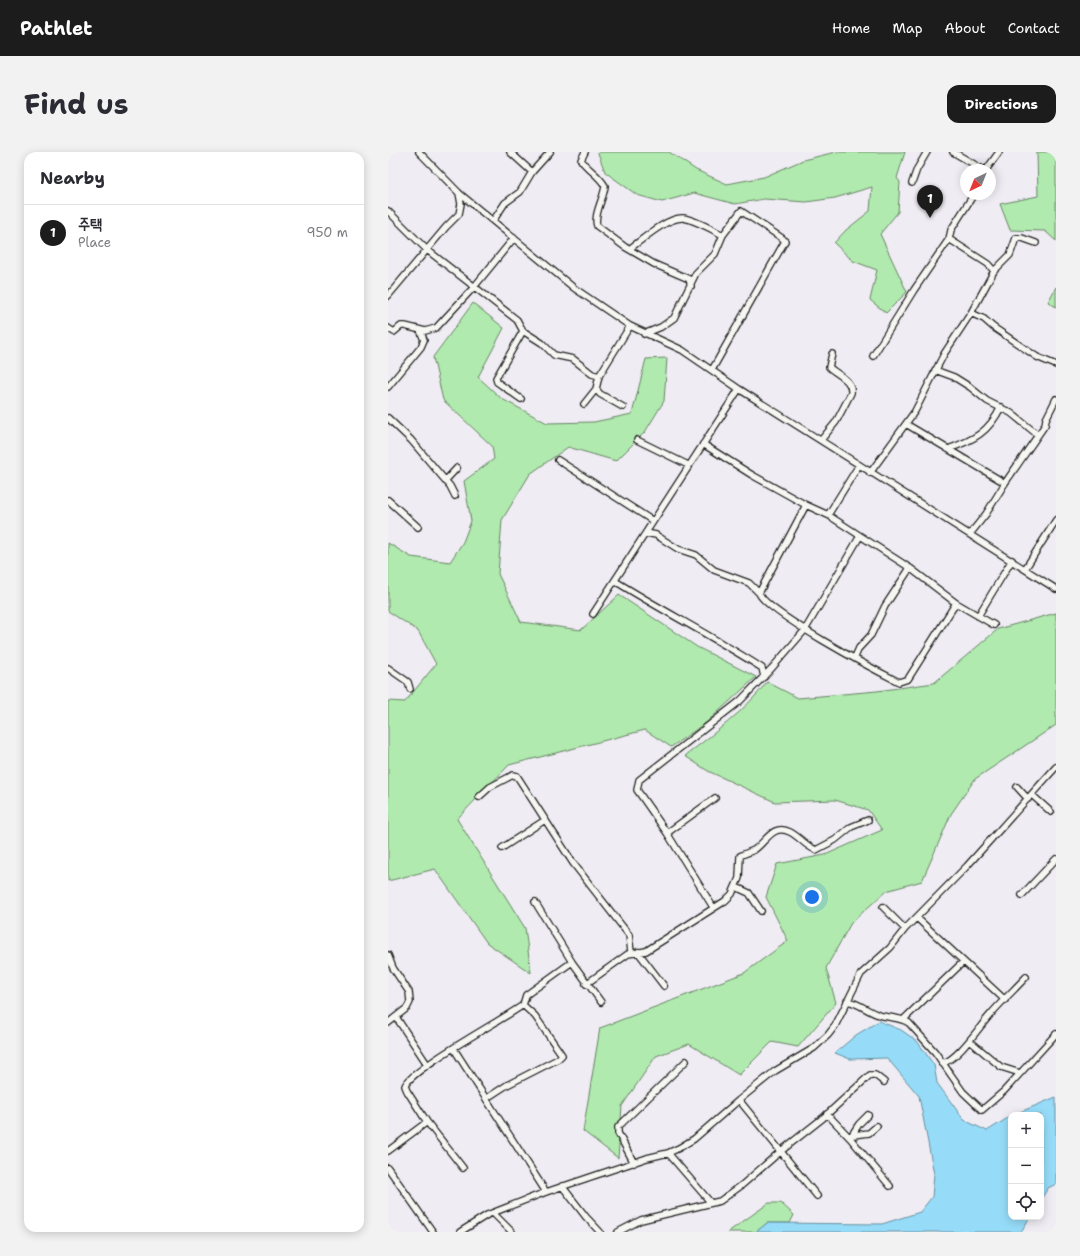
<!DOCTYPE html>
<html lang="en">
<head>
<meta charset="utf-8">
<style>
	body { margin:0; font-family:"Shantell Sans","Poor Story",sans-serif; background:#f2f2f3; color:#2b2b33 }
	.controls { position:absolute; right:12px; bottom:12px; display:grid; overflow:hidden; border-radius:8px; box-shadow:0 2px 10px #0003 }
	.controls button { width:36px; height:36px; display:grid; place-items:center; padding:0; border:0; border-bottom:1px solid #e1e1e2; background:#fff; color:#2b2b33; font:20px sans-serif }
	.compass { position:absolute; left:572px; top:12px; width:36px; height:36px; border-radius:50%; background:#fff; box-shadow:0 2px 10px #0003; rotate:223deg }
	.you { position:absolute; left:424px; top:745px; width:14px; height:14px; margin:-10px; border:3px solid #fff; border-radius:50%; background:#1a73e8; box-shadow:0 0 0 6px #1a73e833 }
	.badge { display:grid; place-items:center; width:26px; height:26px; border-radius:50%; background:#1c1c1c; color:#fff; font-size:13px; font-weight:700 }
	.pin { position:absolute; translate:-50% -33px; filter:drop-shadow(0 1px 2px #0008) }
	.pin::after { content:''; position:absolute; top:21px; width:14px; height:12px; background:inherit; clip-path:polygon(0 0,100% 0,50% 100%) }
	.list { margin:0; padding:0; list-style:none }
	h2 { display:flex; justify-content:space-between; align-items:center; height:52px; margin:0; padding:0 16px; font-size:17px }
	h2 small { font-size:13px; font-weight:400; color:#7c7c81 }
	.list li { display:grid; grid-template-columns:26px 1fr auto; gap:12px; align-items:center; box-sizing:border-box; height:56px; padding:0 16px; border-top:1px solid #e1e1e2 }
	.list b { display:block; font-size:15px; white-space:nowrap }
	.list p { margin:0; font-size:13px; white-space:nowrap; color:#7c7c81 }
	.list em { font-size:13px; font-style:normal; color:#7c7c81 }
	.icon { flex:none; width:22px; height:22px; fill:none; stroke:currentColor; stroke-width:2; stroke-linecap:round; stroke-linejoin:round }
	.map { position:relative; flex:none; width:668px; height:1080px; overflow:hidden; border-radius:12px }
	header { display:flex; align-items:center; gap:24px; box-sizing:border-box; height:56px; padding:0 20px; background:#1c1c1c; color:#fff }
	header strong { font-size:19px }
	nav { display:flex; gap:22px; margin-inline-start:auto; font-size:14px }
	.intro { display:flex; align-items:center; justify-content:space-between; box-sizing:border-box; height:96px; padding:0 24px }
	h1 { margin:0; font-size:28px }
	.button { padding:10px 18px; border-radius:12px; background:#1c1c1c; color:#fff; font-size:14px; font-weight:700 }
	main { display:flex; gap:24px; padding:0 24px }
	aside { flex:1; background:#fff; border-radius:12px; box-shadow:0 2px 10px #0003 }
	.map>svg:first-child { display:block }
	.green { fill:#b0eaae; stroke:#668365 }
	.water { fill:#96dcf8; stroke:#658fa0 }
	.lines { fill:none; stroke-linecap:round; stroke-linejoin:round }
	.minor-casing { stroke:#1c1c1c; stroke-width:8 }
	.minor { stroke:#f6f6f2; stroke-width:5.5 }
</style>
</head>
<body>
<header>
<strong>Pathlet</strong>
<nav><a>Home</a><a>Map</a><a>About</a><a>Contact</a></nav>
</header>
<div class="intro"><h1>Find us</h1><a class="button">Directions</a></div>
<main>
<aside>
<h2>Nearby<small></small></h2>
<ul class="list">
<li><span class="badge">1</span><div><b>주택</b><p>Place</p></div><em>950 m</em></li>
</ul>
</aside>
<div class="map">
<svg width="668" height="1080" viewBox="0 0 668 1080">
	<rect width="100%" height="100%" fill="#efecf3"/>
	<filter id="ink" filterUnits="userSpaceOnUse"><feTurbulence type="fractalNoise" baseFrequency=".025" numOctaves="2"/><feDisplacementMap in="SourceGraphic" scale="8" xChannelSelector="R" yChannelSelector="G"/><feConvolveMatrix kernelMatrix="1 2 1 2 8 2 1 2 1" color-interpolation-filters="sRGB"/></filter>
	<g filter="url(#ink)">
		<!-- green -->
		<path class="green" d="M212,0H281L308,18L339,32L376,25L415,8L448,0H517L509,26L512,30L510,60L492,82L519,140L498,161L482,148L489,118L465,109L446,91L458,78L482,59L484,35L447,46L418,50L376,47L347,52L306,41L274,50L249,43L217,20L210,1Z
			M649,0H668V89L657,79L622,78L612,52L650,44Z
			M668,135V155L660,150Z
			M85,151L116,176L90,225L114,247L159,271L206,270L244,262L258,207L279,206L276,249L257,280L228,309L180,295L142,322L114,368L110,422L133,470L193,478L231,443L309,495L368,525L319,570L283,595L257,578L121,613L69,667L137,776L143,821L99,791L47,717L0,729V549L17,550L48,512L30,479L0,459V391L23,405L62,410L75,390L83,369L76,329L106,307L104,294L55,248L45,205Z
			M668,461V573L587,627L563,662L534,729L498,739L463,771L438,816L448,851L410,895L384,890L351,923L301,892L268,904L234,954L230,1006L195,979L212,876L356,821L400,789L378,745L389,712L437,703L494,678L480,658L447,648L387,650L320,619L297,604C326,581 356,560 379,530L410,546L489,539L546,531L610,477Z
			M381,1051H393L406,1063L402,1071H379L368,1080H340Z"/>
		<!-- water -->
		<path class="water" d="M491,869L513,878L529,889L546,913L549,931L576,968L599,979L623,964V1065H642L633,1080H368L379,1071L494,1072L532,1060L544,1045L546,1022L531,944L499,906L462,907L447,901L468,883Z
			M668,945V1032L660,1036L653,1047V963H625Z"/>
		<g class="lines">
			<!-- minor casing -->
			<g class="minor-casing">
				<path id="minor" d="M31,0L71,41L186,136L242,174L294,198L351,237L668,437
					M122,0L144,20
					M197,0L193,8C200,18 211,23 217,34C216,46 205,63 209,74L237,95L266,112L301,127L303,134
					M565,0L596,18
					M598,18L611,0
					M524,31L529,17L539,0
					M586,42L563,78L561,87L600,112L606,119
					M0,59L38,97L129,168L135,179L154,191L166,203L185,207L204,222L211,224
					M105,69L117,51L132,40L144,20L162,0
					M241,97C253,89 279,65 295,66C308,68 323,77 335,83
					M0,144L58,75L71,62L73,52L71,41
					M583,161L596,167L605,175L649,205L668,213
					M0,176L6,180L13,174H17L37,179L48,176L86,135L126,86
					M256,182L273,175L286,166L308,121L327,102L335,83L353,59L394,86L397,89L324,218
					M485,204L526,138L561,87
					M547,218L566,225L582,235L599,249L623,261L650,283
					M0,235L33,195L36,188L32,178
					M208,237L212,242L235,255
					M133,247L109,230L108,226L135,179
					M196,252L208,237L211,224L242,174
					M0,266L23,288L62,334L67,344
					M518,272L617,331
					M249,288L300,313
					M433,288L448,270L463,241C465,228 449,223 441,215L444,202
					M315,292L364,323L418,353L440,363L522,416L568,451L606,473
					M560,297C586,288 601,280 613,255
					M170,308L265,369
					M482,321L527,259L556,202L583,161L606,119L622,103L628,86H634L648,91
					M57,329L69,316
					M0,348L30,375
					M418,353L371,441C379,461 487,518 511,530L520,527L568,451
					M440,363L471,313
					M258,381L268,383L290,397L308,403L326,418L361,431L371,441
					M582,382L598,362L617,331L657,273L658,267L668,247
					M637,417L668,368
					M227,429C275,459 326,485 374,516L376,525
					M205,462L351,237
					M590,464L624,408
					M467,505L471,496L483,483L497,454L522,416
					M0,516L20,530L22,537
					M629,635L640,647
					M644,643L663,660
					M91,645L102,635L125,623L129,624L185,711L241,783L243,800
					M279,681L327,646
					M114,696L157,668
					M348,735L361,741L373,759
					M634,743L668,707
					M147,750L184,810
					M325,755L279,681L249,638L251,628L352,549L384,516L417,478L472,384
					M495,755L517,777
					M529,766L617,848
					M250,800L276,834
					M0,803L5,816L21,840L22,850L19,856L0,871
					M198,832L240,802L258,799L337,749L344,742L351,726L352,704C357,701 362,700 366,698C378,690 385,671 402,680C412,685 417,694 428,698L447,688L463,675L480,668
					M459,849C471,851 479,859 491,863C500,866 513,865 521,871L547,900L575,940L594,958L616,939L668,882
					M8,865L39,912
					M515,868L575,810
					M582,889L613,915L632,921
					M66,897L158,1040
					M554,911C568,910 592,874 602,863C613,850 626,838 638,825
					M99,946L119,933L170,907L174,903L147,864L135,853
					M351,948L429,1044
					M439,962L462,986L502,1034
					M466,983L481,981L489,974
					M462,986L471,972L480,963
					M0,999L39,970
					M280,1001L323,1051
					M246,1011L230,981V975L298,909
					M0,1016L45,1080
					M75,1016L39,970L19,939L17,934C24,916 113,869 135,853L138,843L184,810L213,850
					M174,1034L198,1065L212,1080
					M105,1061L124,1080
					M72,1080L99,1063L158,1040L259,1006L280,1001L291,996L306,987L351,948L387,919L426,896L440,883L447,874L473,822L502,796L517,777L579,714L668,615
					M230,1080L253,1068L332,1049L354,1033L393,999L435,966L482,923H487L496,930"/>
			</g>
			<!-- minor -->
			<use href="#minor" class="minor"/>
		</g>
	</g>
</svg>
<div class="controls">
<button>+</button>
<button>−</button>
<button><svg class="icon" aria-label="locate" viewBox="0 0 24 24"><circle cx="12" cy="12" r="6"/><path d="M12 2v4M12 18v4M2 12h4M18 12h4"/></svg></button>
</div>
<svg class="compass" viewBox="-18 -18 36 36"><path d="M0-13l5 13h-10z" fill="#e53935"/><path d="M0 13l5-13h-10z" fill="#7c7c81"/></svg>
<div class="you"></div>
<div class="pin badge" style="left:542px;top:66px">1</div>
</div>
</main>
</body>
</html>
